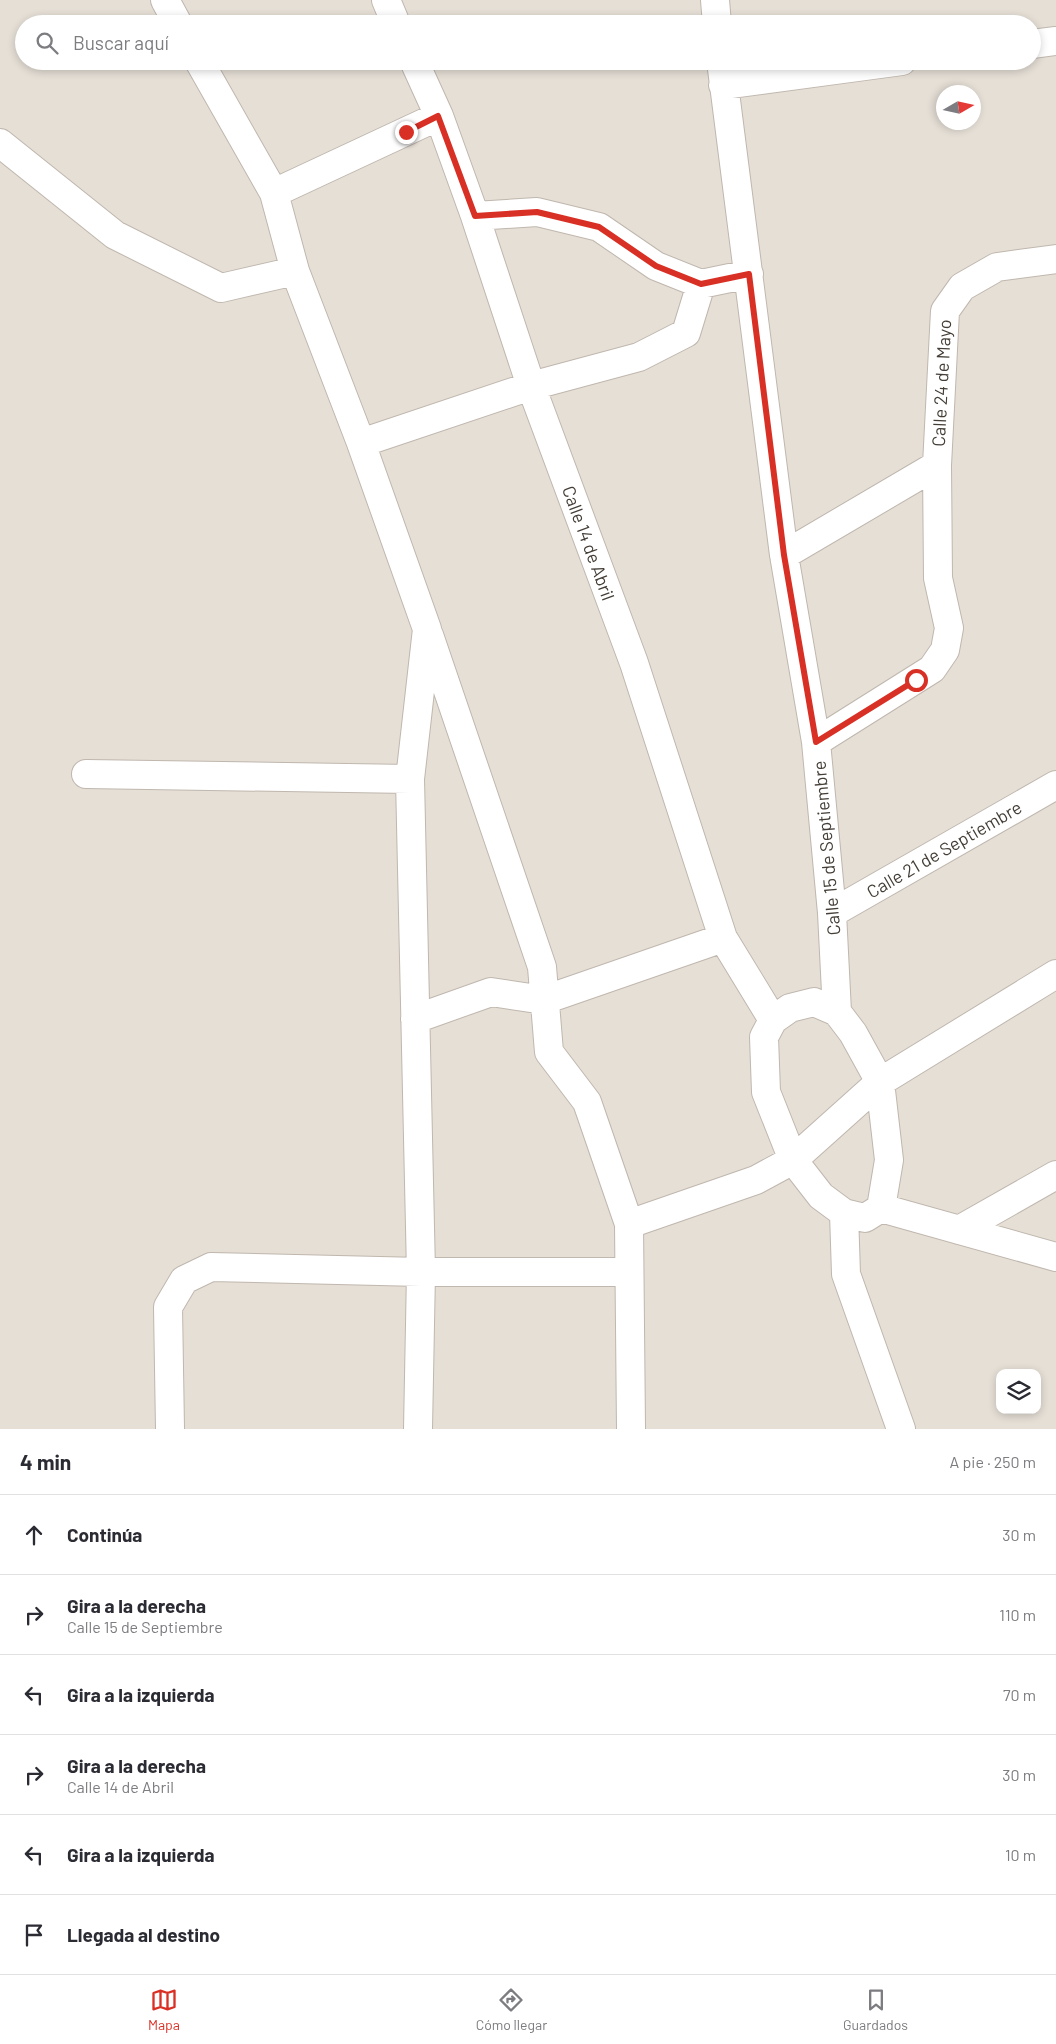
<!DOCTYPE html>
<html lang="es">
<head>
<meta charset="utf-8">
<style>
	body { margin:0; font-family:Barlow,sans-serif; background:#f2f2f3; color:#2b2b33 }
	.controls { position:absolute; right:15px; bottom:15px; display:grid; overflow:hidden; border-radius:10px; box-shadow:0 2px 8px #0003 }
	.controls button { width:45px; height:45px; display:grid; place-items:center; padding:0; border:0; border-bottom:1px solid #e1e1e2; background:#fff; color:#2b2b33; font:25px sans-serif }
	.compass { position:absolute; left:936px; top:85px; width:45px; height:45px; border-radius:50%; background:#fff; box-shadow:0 2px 8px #0003; rotate:81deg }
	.stop { position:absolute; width:15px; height:15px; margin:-11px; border:4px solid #d93025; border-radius:50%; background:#fff }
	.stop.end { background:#d93025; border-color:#fff; box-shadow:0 1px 5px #0008 }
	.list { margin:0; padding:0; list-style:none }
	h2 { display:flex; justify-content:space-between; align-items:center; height:65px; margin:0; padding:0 20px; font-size:21px }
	h2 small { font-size:16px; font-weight:400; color:#7c7c81 }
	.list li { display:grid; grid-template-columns:32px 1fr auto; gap:15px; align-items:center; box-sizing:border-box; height:80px; padding:0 20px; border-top:1px solid #e1e1e2 }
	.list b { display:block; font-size:19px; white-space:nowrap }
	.list p { margin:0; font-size:16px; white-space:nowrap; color:#7c7c81 }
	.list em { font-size:16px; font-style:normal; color:#7c7c81 }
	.icon { flex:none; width:28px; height:28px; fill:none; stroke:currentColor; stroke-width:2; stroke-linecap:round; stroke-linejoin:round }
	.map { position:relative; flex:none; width:1056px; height:1429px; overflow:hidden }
	.search { position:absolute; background:#fff; box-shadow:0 2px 8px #0003; left:15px; right:15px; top:15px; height:55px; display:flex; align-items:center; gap:12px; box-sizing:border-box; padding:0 18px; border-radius:28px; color:#7c7c81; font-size:19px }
	.sheet { height:545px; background:#fff }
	nav { display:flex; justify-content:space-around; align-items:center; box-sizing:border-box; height:70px; border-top:1px solid #e1e1e2; background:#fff; font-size:14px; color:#7c7c81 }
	nav a { display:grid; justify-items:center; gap:2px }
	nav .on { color:#d93025 }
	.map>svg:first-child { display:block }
	.residential { fill:#e5dfd6; fill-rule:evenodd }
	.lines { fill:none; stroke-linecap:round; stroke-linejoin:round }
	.minor-casing { stroke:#c0b7ae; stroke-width:30 }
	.minor { stroke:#fff; stroke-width:28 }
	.route { stroke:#d93025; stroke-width:6 }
	.labels { text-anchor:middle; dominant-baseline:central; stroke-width:4.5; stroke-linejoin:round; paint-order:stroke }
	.street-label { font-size:18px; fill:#443e37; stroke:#fff }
</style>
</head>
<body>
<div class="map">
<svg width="1056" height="1429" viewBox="0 0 1056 1429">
	<rect width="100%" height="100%" fill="#f2eee7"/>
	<!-- residential -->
	<path class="residential" d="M0,0H1056V1429H0ZM24,24H1032V61H24ZM944,92H974V122H944ZM1000,1373H1037V1410H1000Z"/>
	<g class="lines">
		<!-- minor casing -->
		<g class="minor-casing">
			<path id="minor" d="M165,0L178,24
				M386,0L396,24
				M715,0L717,24
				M1032,44L1056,41
				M199,61L274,193L295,271L361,443L427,629L410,779L421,1272L418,1429
				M414,61L439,116L475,216L531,386L634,663L723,938L773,1020
				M721,61L784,555L816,742L832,913L837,1012
				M723,85L902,61
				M0,143L115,235L221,288L295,271
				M274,193L439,116
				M475,216L537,212L599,227L656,266L701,284L749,274
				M361,443L531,386L639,357L686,333L701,284
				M784,555L937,465
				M429,635L542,967L549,1052L587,1102L629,1224L631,1429
				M816,742L932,669L945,650L949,628L938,578L937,465L945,311L962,287L997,267L1056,259
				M86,774L410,779
				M832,913L1056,785
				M814,1002L837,1012L853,1033L880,1082L889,1160L881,1208L865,1218L844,1213L821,1196L793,1160L766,1092L764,1037L773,1020L790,1008Z
				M415,1019L491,992L544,1000L723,938
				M881,1208L1056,1257
				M844,1213L846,1274L901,1429
				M629,1224L756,1180L793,1160L880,1082L1056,974
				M959,1230L1056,1175
				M170,1429L168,1307L184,1280L211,1267L421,1272H629"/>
		</g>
		<!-- minor -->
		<use href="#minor" class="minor"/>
	</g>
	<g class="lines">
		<!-- route -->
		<path class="route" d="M406,132L438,116L475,216L537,212L599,227L656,266L701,284L749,274L784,555L816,742L916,680"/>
	</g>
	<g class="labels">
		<!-- street labels -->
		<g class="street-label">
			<text transform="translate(941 383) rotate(-87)">Calle 24 de Mayo</text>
			<text transform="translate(589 543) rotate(70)">Calle 14 de Abril</text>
			<text transform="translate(826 848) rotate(-95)">Calle 15 de Septiembre</text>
			<text transform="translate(944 849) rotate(-30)">Calle 21 de Septiembre</text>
		</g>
	</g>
</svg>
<div class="controls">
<button><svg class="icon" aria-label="layers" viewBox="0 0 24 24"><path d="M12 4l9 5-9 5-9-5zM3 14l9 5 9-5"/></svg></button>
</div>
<svg class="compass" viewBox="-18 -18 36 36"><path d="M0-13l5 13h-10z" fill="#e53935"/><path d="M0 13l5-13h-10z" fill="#7c7c81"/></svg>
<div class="stop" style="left:916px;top:680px"></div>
<div class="stop end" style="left:406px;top:132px"></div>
<div class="search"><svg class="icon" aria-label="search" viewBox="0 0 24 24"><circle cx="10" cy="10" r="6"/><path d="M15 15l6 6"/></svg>Buscar aquí</div>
</div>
<section class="sheet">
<h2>4 min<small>A pie · 250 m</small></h2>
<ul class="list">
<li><svg class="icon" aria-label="ahead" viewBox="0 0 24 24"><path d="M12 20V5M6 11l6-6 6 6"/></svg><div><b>Continúa</b></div><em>30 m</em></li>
<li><svg class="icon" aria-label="right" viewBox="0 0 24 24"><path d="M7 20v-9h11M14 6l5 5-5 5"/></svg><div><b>Gira a la derecha</b><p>Calle 15 de Septiembre</p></div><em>110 m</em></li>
<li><svg class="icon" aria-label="left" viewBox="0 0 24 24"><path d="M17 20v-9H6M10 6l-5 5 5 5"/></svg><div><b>Gira a la izquierda</b></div><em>70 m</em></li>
<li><svg class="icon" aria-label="right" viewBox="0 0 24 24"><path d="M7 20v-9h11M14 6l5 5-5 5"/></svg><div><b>Gira a la derecha</b><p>Calle 14 de Abril</p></div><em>30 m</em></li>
<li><svg class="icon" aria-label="left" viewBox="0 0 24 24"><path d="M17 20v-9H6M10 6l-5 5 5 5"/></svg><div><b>Gira a la izquierda</b></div><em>10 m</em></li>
<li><svg class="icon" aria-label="arrive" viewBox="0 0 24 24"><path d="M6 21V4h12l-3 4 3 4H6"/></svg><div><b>Llegada al destino</b></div></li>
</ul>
</section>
<nav>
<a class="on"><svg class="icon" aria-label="map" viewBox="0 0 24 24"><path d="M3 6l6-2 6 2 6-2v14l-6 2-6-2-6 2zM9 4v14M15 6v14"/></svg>Mapa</a>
<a><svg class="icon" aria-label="directions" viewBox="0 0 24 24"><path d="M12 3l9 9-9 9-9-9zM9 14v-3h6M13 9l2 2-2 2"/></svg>Cómo llegar</a>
<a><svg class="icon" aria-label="saved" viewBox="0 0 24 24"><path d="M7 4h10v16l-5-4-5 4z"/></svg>Guardados</a>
</nav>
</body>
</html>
